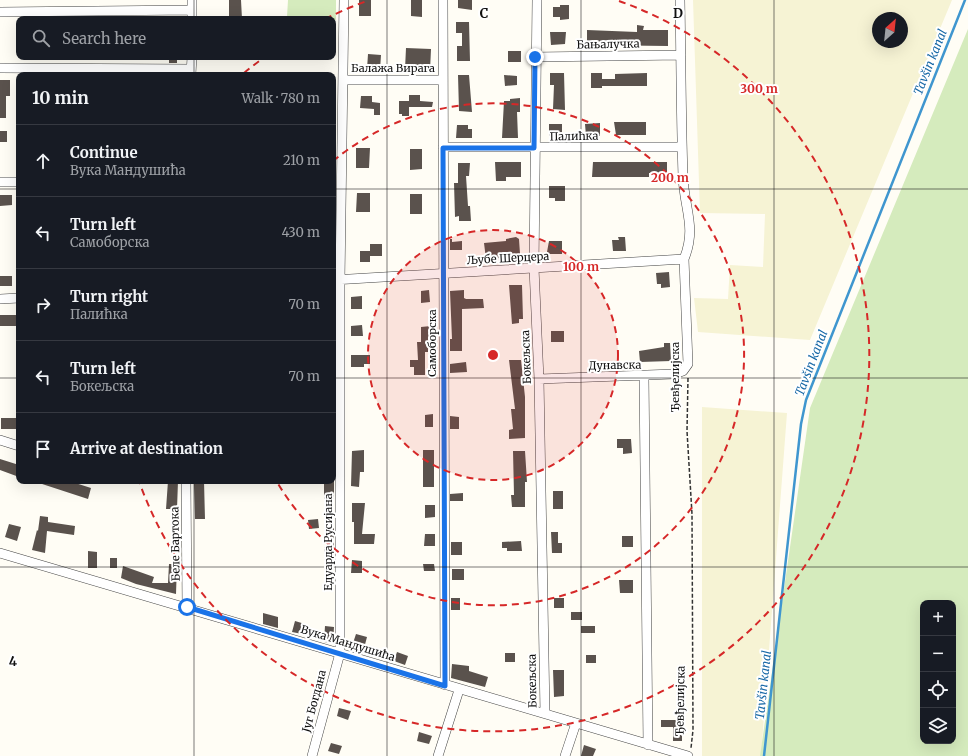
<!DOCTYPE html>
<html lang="en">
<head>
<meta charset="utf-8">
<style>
	body { margin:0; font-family:Merriweather,serif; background:#20242c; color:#f1f3f6 }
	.controls { position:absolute; right:12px; bottom:12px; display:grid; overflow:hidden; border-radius:8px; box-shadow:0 4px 16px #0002 }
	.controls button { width:36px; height:36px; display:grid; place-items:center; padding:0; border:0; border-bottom:1px solid #363941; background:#171b24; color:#f1f3f6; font:20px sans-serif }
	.compass { position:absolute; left:872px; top:12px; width:36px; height:36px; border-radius:50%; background:#171b24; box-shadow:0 4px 16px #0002; rotate:27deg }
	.stop { position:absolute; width:12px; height:12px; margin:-9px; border:3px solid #1a73e8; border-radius:50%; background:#fff }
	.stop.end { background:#1a73e8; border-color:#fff; box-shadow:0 1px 4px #0008 }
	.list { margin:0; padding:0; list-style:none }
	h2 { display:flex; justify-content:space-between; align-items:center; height:52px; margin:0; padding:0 16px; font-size:17px }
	h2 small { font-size:13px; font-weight:400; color:#9ea1a6 }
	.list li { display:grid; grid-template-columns:26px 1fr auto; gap:12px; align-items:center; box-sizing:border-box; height:72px; padding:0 16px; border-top:1px solid #363941 }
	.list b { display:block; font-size:15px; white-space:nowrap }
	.list p { margin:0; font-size:13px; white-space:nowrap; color:#9ea1a6 }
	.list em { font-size:13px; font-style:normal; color:#9ea1a6 }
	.icon { flex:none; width:22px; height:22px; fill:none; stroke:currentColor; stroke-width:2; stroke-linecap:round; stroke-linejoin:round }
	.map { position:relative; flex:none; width:968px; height:756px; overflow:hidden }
	.search { position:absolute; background:#171b24; box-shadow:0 4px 16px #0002; left:16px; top:16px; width:320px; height:44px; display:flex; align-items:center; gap:10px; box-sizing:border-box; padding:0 14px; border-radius:8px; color:#9ea1a6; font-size:15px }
	.panel { position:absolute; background:#171b24; box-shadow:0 4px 16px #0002; left:16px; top:72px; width:320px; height:412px; border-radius:8px }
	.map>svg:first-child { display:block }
	.farmland { fill:#f6f3d4; fill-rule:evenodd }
	.green { fill:#d5ebbd; fill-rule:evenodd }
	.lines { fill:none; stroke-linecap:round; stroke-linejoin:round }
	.stream { stroke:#3f96cf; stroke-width:2.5 }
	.building { fill:#5a524d }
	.minor-casing { stroke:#444; stroke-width:10 }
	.path { stroke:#333; stroke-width:1.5; stroke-dasharray:4 2; stroke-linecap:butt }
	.minor { stroke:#fff; stroke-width:9 }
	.route { stroke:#1a73e8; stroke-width:5 }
	.grid { fill:none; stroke:#111; stroke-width:1; stroke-opacity:0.55 }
	.ring { fill:none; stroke:#d62828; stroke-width:2; stroke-dasharray:7 5 }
	.labels { text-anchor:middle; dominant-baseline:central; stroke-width:4; stroke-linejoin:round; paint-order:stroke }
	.street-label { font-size:11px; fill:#111; stroke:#fff }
	.water-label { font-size:12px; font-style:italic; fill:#1768a6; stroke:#fff }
	.grid-label { font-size:13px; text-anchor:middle; font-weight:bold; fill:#111; stroke:#fff; stroke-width:4; stroke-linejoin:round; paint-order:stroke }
	.centre { fill:#d62828; stroke:#fff; stroke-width:2 }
	.ring-label { font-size:12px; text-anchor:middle; font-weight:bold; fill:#d62828; stroke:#fff; stroke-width:4; stroke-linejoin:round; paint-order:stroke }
</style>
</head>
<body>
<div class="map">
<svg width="968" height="756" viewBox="0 0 968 756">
	<rect width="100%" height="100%" fill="#fffdf5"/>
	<!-- farmland -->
	<path class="farmland" d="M693,0H952L810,340L698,332L694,298L728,299L730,265L763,267L765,214L700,213ZM878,18H902V42H878Z
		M702,407L787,413L761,756H702Z"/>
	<!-- green -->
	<path class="green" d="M288,0H336V20L287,17Z
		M968,29V756H760L810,408ZM923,603H953V741H923Z"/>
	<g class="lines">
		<!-- stream -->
		<path class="stream" d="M764,756L801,424L806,400L965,0"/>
	</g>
	<!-- building -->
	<path class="building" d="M229,0H241L242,19H229Z
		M359,0H371V16H359Z
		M411,0H422V17L411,16Z
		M458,0H472V10L458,8Z
		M560,5H569V19L560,20V17H553V7H560Z
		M456,22H469L470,61H457V46H462V33H456Z
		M637,25L644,26L643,30H668V46L587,45V30L637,32Z
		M550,32H566L565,44L551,45Z
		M406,48L431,49L430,71L405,69Z
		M508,51H521V62H508Z
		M368,54L381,55L380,70L367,69Z
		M169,57H177V63H169Z
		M550,73H564L565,110L553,109L554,85H550Z
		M591,73H602V79H615V74L647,73V86H602V88H591Z
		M458,75H469L472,112L459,111Z
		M504,75L517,76V85L505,86Z
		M0,80H10V96H6V118H0Z
		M409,95H420V101L433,102L432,107H409V116H402V114H399V101H409V105Z
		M361,96H372V102L380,103V115H374V109L360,108Z
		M520,98V112H517L518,138H502L504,101H510V99Z
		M614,122H646V135H616Z
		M600,123V136H586L585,124Z
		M549,124H562V136H549Z
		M457,125H468V129H472V138H456Z
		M0,131H7V142H0Z
		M356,148H370L369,168H356Z
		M410,149H422V169L410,170Z
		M495,162H521V177H506V181H496Z
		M593,162H667V173H649V177H592Z
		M458,163H470L469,176H466L468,206H470L471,221H459V216L455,217L454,183H458Z
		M549,186H565V201H555V198H549Z
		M357,193H370V212H356Z
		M410,194H422V214H410Z
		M0,195H12V205L0,206Z
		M516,237L519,239L520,254L518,257L486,259L484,243L506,241V239Z
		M618,237H625L626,251H613L612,240H619Z
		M450,239H452V242L462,241V250H450Z
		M549,241H562V254H549L547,252Z
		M370,244H382V256H370V252V262H360V251H370Z
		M669,272L670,287L661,288V284H657L656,273Z
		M0,276H12V286H0Z
		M509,285H522L523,319H519V323L512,324Z
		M429,290L430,302L421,303V291Z
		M464,290V298L466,299H483L484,308L462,309V351H450V339H452L450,291Z
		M362,296V309H351V297Z
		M0,315H18V326H0Z
		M362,325L363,336H351V326Z
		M431,326V338L428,337V352H425V375H414V367H410V360H418L417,342H421V327Z
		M551,331H564V342H551Z
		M664,343H670L671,361L640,362L639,351L664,347Z
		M351,355H370V364H364V367H351Z
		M509,360H521L525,397V438L509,439V430L513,429L511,409H515Z
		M466,362L467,372L450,373V364Z
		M433,414V427H425V415Z
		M450,416L459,417V429H450Z
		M1,418H18L19,429H1Z
		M617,439H631L632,453L623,454V448H617Z
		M364,450V472H360L359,487L351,486L352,451Z
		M423,450H434V487H423Z
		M513,451H525L527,482H525V507H512L511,495H514Z
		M0,459L19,465V477L0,470Z
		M37,481H69L91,488L88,499L36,482Z
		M168,481H178L177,509H166Z
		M204,481L205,519H195L194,482Z
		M324,481H334V499H324Z
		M553,491H563V509H553Z
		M463,493V501H450V494Z
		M352,503H365L362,534H375L374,544H354V522H352Z
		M425,505H435V517L425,518Z
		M40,516L48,517V522L75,526L74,535L47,531L45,553L32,550L37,530L38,531Z
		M318,519L319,528L309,529L308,520Z
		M9,524L21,527L17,541L5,537Z
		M328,528H334V557H324V547H327Z
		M551,532H558V543H562V553H552Z
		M425,534H435V546H424Z
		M622,536H633V547H622Z
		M521,541L522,551H507V548H502V542Z
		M451,542H462V555H451Z
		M88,551L97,552V568H88Z
		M110,558H117V568H110Z
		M352,560L362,561V573H351Z
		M169,564H177L176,594L136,584L121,578L123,566L154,577L152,583H168Z
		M423,564H434L435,571H424Z
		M452,569H464V580H452Z
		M619,580H633V593H620Z
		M451,598H460V610H451Z
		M554,598H564V608H554Z
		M571,612H582V620H571Z
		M263,613L278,617V628L263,624Z
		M295,621L305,624L302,634L292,632Z
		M325,626L334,627L333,643L324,642Z
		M581,626H595V633H581Z
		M356,634L367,637L363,652L351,649Z
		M397,652L408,656L405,665L394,661Z
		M505,653H515V662H505Z
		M586,655H596V663H586Z
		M452,664L469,666V671L488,677L485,687L451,678Z
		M553,670H564V696L554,697Z
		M339,708L351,711L348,720L337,716Z
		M661,720H682V741H673V727H661Z
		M419,732L432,736L429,744L417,741Z
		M331,743L342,746L339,754L328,751Z
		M584,745L596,749L593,756H581Z"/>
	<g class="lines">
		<!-- minor casing -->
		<g class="minor-casing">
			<path id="minor" d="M443,0L445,685
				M537,0L534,268L539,379L545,713
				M0,12L192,10
				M192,19V0
				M535,57L681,55
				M0,68L191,69
				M191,74L192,57
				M344,80H443
				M443,147H682
				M0,182H19
				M333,280L684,259
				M0,299L19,298
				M644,377L648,745
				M539,379L674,374L683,371L688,364L684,259C697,227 684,209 683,176C681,117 681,59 680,0
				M0,440L19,446
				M186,481L187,607
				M0,553L688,756
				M312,756L340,653V280L344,0
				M438,756L459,690
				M565,756L576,723"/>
		</g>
		<!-- path -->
		<path class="path" d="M688,378L687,431L692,514L693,730L691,748"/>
		<!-- minor -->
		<use href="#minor" class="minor"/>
	</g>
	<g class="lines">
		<!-- route -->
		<path class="route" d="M187,607L445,686L443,148H534L535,57"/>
	</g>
	<!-- grid -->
	<path class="grid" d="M194,0V19M387,0V756M581,0V756M774,0V756M194,57V75M0,189H19M333,189H968M0,378H19M333,378H968M194,481V756M0,567H968"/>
	<!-- distance rings -->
	<circle cx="493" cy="355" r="125" fill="#d62828" fill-opacity=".12"/>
	<g class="ring">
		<circle cx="493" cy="355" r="125"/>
		<path d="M333 161A251 251 0 1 1 277 482"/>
		<path d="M244 73A376 376 0 0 1 262 59M325 19A376 376 0 0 1 367 1M619 1A376 376 0 1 1 140 484"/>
	</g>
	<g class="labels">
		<!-- street labels -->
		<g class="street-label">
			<text transform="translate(608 44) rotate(-1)">Бањалучка</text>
			<text x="393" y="68">Балажа Вирага</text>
			<text transform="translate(574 136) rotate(-1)">Палићка</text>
			<text transform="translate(508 258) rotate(-3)">Љубе Шерцера</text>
			<text transform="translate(432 343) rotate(-90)">Самоборска</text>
			<text transform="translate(526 357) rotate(-92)">Бокељска</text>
			<text transform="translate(615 365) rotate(-1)">Дунавска</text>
			<text transform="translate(675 377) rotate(-90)">Ђевђелијска</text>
			<text transform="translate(328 542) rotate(-90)">Едуарда Русијана</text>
			<text transform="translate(175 544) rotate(-91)">Беле Бартока</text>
			<text transform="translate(348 643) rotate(17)">Вука Мандушића</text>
			<text transform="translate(532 681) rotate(-91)">Бокељска</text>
			<text transform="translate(314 701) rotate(-75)">Југ Богдана</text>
			<text transform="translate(680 701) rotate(-89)">Ђевђелијска</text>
		</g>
		<!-- water labels -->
		<g class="water-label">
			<text transform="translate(930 62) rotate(-68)">Tavšin kanal</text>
			<text transform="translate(811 363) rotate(-69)">Tavšin kanal</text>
			<text transform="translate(763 685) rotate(-84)">Tavšin kanal</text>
		</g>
	</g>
	<g class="grid-label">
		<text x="484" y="18">C</text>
		<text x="678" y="18">D</text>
		<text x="13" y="666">4</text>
	</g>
	<circle cx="493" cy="355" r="6" class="centre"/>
	<g class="ring-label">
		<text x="759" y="93">300 m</text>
		<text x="670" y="182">200 m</text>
		<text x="581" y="271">100 m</text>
	</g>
</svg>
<div class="controls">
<button>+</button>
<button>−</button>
<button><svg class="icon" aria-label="locate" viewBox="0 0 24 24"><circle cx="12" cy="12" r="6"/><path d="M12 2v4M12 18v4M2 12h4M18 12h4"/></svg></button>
<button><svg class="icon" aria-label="layers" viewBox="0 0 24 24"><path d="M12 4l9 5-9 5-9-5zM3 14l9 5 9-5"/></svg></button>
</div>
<svg class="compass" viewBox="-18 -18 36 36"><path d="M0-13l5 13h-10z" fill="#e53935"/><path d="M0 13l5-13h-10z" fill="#9ea1a6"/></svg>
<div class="stop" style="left:187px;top:607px"></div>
<div class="stop end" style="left:535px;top:57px"></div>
<div class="search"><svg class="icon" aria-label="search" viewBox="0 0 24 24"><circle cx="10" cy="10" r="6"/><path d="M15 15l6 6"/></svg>Search here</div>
<section class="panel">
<h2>10 min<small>Walk · 780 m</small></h2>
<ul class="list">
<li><svg class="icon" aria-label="ahead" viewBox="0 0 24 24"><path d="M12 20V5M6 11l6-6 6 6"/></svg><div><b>Continue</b><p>Вука Мандушића</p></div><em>210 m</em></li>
<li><svg class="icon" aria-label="left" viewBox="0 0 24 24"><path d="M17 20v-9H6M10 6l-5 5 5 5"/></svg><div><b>Turn left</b><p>Самоборска</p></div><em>430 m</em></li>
<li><svg class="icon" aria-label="right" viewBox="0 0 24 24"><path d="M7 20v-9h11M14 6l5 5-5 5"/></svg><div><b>Turn right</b><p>Палићка</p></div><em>70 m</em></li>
<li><svg class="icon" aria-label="left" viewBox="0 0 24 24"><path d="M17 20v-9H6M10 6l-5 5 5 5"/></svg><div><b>Turn left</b><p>Бокељска</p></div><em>70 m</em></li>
<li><svg class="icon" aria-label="arrive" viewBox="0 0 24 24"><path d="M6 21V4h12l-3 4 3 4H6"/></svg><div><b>Arrive at destination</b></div></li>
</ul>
</section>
</div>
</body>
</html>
